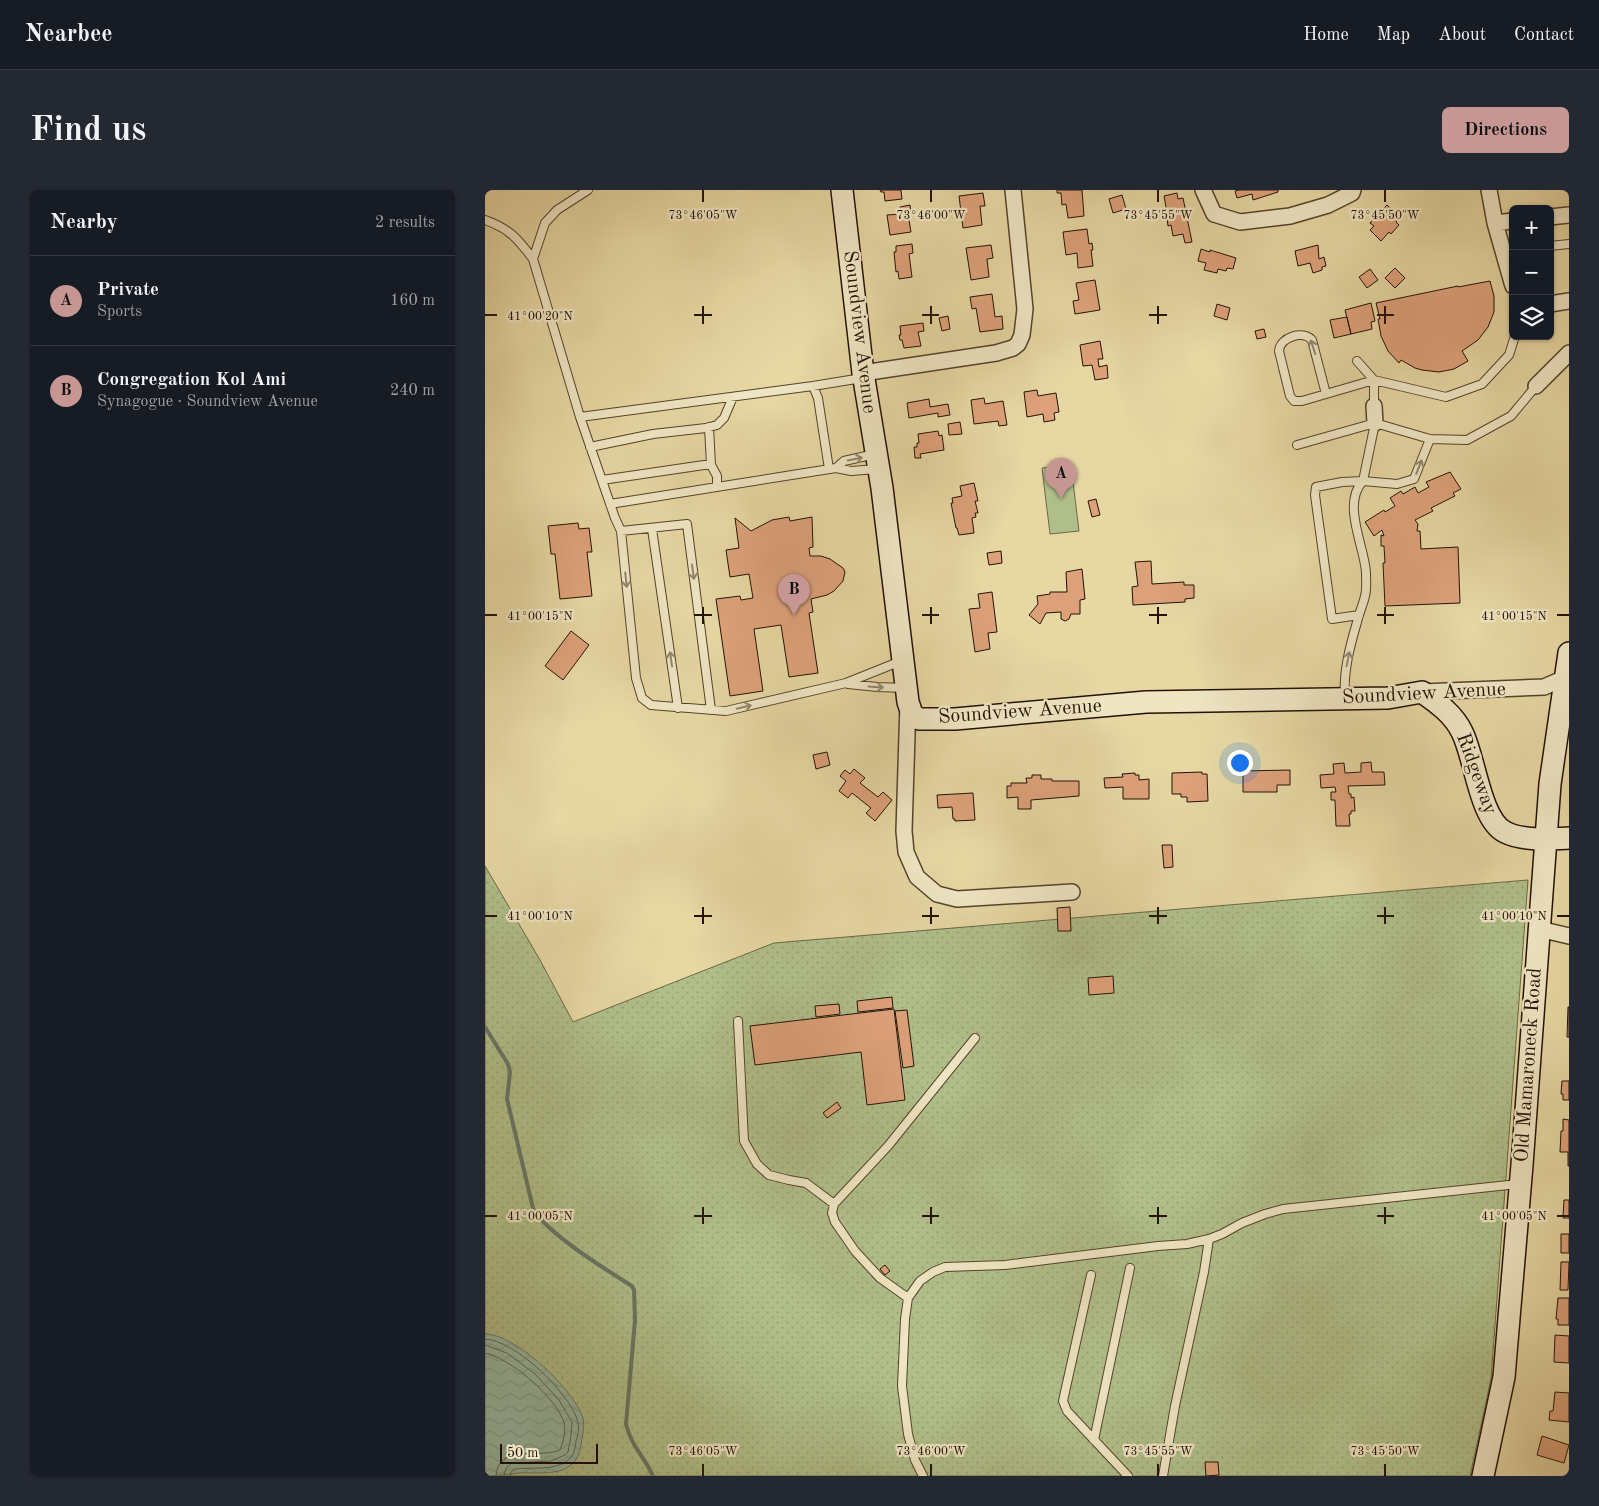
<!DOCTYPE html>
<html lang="en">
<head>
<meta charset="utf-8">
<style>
	body { margin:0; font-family:"Old Standard TT",serif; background:#242831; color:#f1f3f6 }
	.controls { position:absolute; right:15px; top:15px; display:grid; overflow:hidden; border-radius:8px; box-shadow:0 1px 4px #0004 }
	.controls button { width:45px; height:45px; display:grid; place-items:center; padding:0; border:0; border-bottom:1px solid #363941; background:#171b24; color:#f1f3f6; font:25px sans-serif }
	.scale { position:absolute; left:15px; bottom:12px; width:98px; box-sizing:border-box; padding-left:5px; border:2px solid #231203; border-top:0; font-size:14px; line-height:18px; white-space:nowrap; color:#231203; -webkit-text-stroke:4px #efe5c3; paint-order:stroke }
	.you { position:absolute; left:754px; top:572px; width:18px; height:18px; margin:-12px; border:4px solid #fff; border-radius:50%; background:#1a73e8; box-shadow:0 0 0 8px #1a73e833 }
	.badge { display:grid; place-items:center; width:32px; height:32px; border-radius:50%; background:#c59692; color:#111; font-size:16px; font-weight:700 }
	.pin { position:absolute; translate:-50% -41px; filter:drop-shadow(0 1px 2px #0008) }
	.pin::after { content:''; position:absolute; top:26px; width:18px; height:15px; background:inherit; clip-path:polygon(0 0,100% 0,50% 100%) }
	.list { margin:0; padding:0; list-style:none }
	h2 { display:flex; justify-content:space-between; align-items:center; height:65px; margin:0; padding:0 20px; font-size:21px }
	h2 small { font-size:16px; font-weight:400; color:#9ea1a6 }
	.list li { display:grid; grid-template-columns:32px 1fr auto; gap:15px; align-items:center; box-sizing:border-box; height:90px; padding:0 20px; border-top:1px solid #363941 }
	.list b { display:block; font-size:19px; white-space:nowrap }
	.list p { margin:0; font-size:16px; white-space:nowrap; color:#9ea1a6 }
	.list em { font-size:16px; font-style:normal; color:#9ea1a6 }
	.icon { flex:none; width:28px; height:28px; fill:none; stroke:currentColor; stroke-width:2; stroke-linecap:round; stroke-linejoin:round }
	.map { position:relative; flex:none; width:1084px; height:1286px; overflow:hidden; border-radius:8px }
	header { display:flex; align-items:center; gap:30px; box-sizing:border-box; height:70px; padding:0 25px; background:#171b24; border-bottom:1px solid #363941 }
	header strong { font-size:24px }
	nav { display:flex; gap:28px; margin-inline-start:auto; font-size:18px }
	.intro { display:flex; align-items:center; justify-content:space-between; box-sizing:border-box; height:120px; padding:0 30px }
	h1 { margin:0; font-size:35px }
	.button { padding:12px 22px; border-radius:8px; background:#c59692; color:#111; font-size:18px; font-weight:700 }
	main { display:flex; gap:30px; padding:0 30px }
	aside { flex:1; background:#171b24; border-radius:8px; box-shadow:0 1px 4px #0004 }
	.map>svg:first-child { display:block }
	.grass { fill:url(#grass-dots); stroke:#6a6846 }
	.park { fill:#b0bf8a; stroke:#6a6846 }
	.water { fill:url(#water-waves); stroke:#687765 }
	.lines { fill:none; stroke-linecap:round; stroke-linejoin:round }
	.shore { stroke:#5c6654; stroke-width:1 }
	.stream { stroke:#687765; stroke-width:4 }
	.building { fill:#dda17a; stroke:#231203 }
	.lane-casing { stroke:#54432b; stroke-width:10 }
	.street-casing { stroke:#54432b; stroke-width:18 }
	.secondary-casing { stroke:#231203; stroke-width:24 }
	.lane { stroke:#efe5c3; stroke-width:8 }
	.street { stroke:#efe5c3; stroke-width:15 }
	.secondary { stroke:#efe5c3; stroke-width:21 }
	.oneway { stroke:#93866d }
	.ticks { fill:none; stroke:#231203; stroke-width:2 }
	.labels { text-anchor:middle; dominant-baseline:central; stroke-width:4.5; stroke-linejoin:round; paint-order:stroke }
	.street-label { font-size:20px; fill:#231203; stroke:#efe5c3 }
	.ticks-label { font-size:12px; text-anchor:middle; fill:#231203; stroke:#efe5c3; stroke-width:4.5; stroke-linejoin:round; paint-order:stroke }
</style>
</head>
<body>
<header>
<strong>Nearbee</strong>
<nav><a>Home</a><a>Map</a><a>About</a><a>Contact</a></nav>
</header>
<div class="intro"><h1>Find us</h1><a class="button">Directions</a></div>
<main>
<aside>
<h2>Nearby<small>2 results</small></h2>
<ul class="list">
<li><span class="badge">A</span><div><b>Private</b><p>Sports</p></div><em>160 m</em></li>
<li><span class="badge">B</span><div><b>Congregation Kol Ami</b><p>Synagogue · Soundview Avenue</p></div><em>240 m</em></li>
</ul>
</aside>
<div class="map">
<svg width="1084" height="1286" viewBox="0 0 1084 1286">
	<defs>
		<pattern id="grass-dots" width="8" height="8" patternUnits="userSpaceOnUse" patternTransform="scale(1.25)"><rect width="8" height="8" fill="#b0bf8a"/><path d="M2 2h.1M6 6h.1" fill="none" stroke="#97a375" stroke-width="1.8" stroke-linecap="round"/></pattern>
		<pattern id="water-waves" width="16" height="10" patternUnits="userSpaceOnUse" patternTransform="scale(1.25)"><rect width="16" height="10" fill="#96baa6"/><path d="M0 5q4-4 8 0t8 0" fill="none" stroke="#819f8d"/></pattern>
	</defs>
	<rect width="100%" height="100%" fill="#e6d7a3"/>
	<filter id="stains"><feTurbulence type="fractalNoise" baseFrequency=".004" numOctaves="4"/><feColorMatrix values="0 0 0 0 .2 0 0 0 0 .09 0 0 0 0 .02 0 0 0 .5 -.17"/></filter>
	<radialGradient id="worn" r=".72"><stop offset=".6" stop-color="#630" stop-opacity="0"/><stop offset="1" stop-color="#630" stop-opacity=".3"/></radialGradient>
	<!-- grass -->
	<path class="grass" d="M0,676L55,770L88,832L289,753L1043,690L1006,1189L985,1286H0Z"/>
	<!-- park -->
	<path class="park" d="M586,275L594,341L565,344L557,278Z"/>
	<!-- water -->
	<path class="water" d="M0,1144C31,1144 89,1200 98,1228C100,1236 97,1247 96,1255C94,1263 93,1270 86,1275C72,1286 51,1282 34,1283C23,1284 12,1286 0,1286Z"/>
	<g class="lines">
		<!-- shore -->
		<path class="shore" d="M0,1149C30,1150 83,1202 92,1229C95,1236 93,1245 91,1251C90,1259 89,1266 82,1271C68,1281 46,1277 30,1279L26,1282L25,1286
			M0,1155L22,1163L50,1184L74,1210L87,1232L86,1245L83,1262L80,1265L66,1271L27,1273L21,1278L19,1286
			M0,1163C24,1167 73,1209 79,1233C81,1241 78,1253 75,1260C55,1269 13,1253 11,1286"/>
		<!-- stream -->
		<path class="stream" d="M0,837L23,874L25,882L22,909L48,1018C58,1041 123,1081 147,1096L149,1100L150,1130L141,1234C146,1256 159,1266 168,1286"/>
	</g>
	<!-- building -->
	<path class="building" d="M395,0H416L417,9L400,11L399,2H396Z
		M572,0H597L599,26L583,28L581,14L577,15L576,3H572Z
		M755,0H793V2L768,10L767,4L752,8L750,1Z
		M498,3L500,16H495L497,35L478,38L474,6Z
		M692,3L693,9L698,8L707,52L700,53L698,44L688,46L686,35L683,36L682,28H683L679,6Z
		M637,5L641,19L628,23L624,9Z
		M425,15L426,24H423L426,42L405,45L402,25L416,24L415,17Z
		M902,15L915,27L911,32L914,35L906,44L904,42L896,51L885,40L889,36L885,33Z
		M602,39L604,54L607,53L608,60H606L608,76L593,78L592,63L581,65L578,42Z
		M427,54L428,63L424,64L427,87L414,89L413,81L411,82L409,62H411V56Z
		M506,55L508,68L502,69L504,87L486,90L481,58Z
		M833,55L834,69L839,67L841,76L837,77V80L828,83L825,73L813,76L810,61Z
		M716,59L725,62V60L751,68L748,79L742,78L741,81L733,79L732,83L719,80L721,73L713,71Z
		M910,78L920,88L910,98L900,88Z
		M885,79L893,90L882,98L874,87Z
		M610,90L615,120L590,124L588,111L594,110L591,93Z
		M1005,91L1009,106V122L1003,137L993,150L977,161L983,171L969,179L954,182L937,180L930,178L916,170L914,173L903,161L896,146L893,129H895L891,113L973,96V97Z
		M507,104L510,127L517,126L518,139L495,142L491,118L487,119L485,107Z
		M886,113L890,131L886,132L887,139L866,144L860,120Z
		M732,114L745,118L742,130L729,126Z
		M463,126L465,139L457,141L454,128Z
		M862,127L866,144L849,148L845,130Z
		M438,133L439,141L433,142L436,156L419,158L417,150H415L414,145H416L415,136Z
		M779,139L781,147L772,149L770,141Z
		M615,151L618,169H613L614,177L622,175L623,188L610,190L607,175L598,176L595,155Z
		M552,200L553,206L571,203L574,222L569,223L570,230L559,232L558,224L542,227L539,202Z
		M499,208L500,214L518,211L522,235L514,236L513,231L489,234L486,210Z
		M444,209L445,217L463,214L465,225L453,227V223L424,228L422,213Z
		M475,232L477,244L464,245L463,234Z
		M453,241L454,246L457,245L459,260L435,264L436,268H430L429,257H432V253H434L433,244Z
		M965,282L976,299L968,303L970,306L946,318L948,321L930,330L933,334L932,341H935L936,359L973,357L975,413L900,416L898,373H900L899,356H896V345L899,346L897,340L889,346L880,332L899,320L900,322L910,316L905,308L916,301L918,304L930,297L933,303L944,297L941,292Z
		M489,293L493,311H490L493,323H490L491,327L487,328L489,343L474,345L472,338H471L466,313H468L467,308L477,306L475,296Z
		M611,309L615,325L607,327L603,311Z
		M304,327L305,331L327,327L328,357L324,358L325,366H336L345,369L358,378L360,382L358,391L349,401L342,405L326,409L328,422L324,423L333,483L304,487L296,435L269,439L278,501L245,506L231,409L255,406L256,410L268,408L264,384L245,387L241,360L254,358L250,328L266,341L287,330Z
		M93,333L94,339L104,338L107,362H102L107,406L75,409L70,364H66L63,336Z
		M516,361L517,373L504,375L502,363Z
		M666,371L667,394L699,392V395H709V408L700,409V412L648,415L647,397L653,396L650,372Z
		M597,379L600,409L595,410V424H586L584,429L580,431L576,429V422L561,423L555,434L544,425L553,414L552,406L565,404V402H582L581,382Z
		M507,402L512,442L503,443L505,459L490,462L484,419L495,418L493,404Z
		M86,441L104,455L78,490L60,476Z
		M342,562L345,575L331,579L328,565Z
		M886,572L887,582H899L900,595L863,596L864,604H866V608L869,607L870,621H866V624H864L865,636H851L850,610H846V602H851L850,597L836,598L835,585L849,584L848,574L859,573L860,583L876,582V573Z
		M369,579L380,588L375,593L393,607L398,602L407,610L390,631L381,623L386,618L367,603L363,608L354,601L361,591L355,586L360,580L365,584Z
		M805,580V595H792V602H758V581Z
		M717,582V584H722L723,611L702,612V607H696V604H687V583Z
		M650,583V585H654V590L664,589V609H638V597L620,598L619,588L638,587L637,584Z
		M547,585H556V589H567V591H594V606L546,610V619H533V607L522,608V596H526V593H542L541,588H547Z
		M488,603L490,630L470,631V629H468L467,617L453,618L452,605Z
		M677,655H687L688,677L679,678Z
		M585,717L586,741H573L572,718Z
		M628,786L629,803L604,805L603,788Z
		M407,807L408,818L373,822L372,811Z
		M354,814L355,824L331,827L330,816Z
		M1083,817H1084V847H1082Z
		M409,819L420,910L382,915L376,862L270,875L265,836Z
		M422,820L429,876L418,878L410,821Z
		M1077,891H1084V910H1078V904H1076Z
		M352,912L356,918L342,928L338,923Z
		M1078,929L1084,930V976H1083V962H1075L1076,941H1078Z
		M1079,1010H1084V1028H1078Z
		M1076,1044H1084V1063H1076Z
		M1076,1072H1084L1083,1100H1075Z
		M400,1075L405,1081L400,1085L395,1079Z
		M1073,1108H1084V1135H1073V1129H1071Z
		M1070,1145L1084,1146V1173L1069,1172Z
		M1070,1202L1084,1203V1232L1064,1230L1065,1221H1068Z
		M1057,1246L1084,1255L1079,1273L1052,1265Z
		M720,1272H733L734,1285L721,1286Z"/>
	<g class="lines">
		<!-- lane casing -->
		<g class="lane-casing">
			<path id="lane" d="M0,30C25,39 33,49 48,69L95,227
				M1065,56L1084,54
				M48,69L60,33L72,20L103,0
				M328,196L333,208L344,279
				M841,204L827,150C818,140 795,147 794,161L805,206L809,211H817L889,190L872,171
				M889,216V190L961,207L997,194L1024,165L1030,146
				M224,237L226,275
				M812,255L890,233L945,249L982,250L1026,226L1051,196
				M105,257L168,244L221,238L232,235L239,228L248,207
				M351,278L359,271L390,264
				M117,290L219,275H226L232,286V297
				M125,314L351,278L366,281L392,279
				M167,339L193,518
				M136,341L151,488L157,508L166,515L241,521L361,493L416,471
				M874,425L847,429L830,305L831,297L857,292L878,291L912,294L929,289L945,249
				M363,494L392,497L421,498
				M860,507C858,482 865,456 872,432C874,423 878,415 880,406C882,399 881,391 881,383C880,357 856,314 878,291L890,233
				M226,520L202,334L136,341L130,328L95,227L328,196L377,188
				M253,831L259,951L272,974L284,985L304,990L321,993L349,1014
				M606,1085L578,1211L582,1221L643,1286
				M423,1108L395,1088L370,1061L350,1032L347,1023L349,1014L403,956L490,848
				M609,1250L645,1078
				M438,1286L430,1270L423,1244L417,1196L420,1129L423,1108L435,1091L448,1082L460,1077L520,1075L673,1056L702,1054L724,1049L737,1044L757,1033L780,1024L798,1019L1033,994
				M678,1286L690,1216L719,1082L724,1049"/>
		</g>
		<!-- street casing -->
		<g class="street-casing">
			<path id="street" d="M718,0L729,24L755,32L805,26L843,15L867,3L868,0
				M1004,0L1010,33L1028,31
				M1065,27L1084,25
				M1010,33L1028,96
				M1065,114L1084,111
				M378,183L511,163L528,158L533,154L537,145L540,119L528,0
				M1051,196L1084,163
				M889,216L890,233
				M937,502L1059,497L1080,488
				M423,513L419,641L421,662L432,687L452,704L472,709L587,702
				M1054,739L1084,746"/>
		</g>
		<!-- secondary casing -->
		<g class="secondary-casing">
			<path id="secondary" d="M357,0L378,183L397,298L423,512L427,524L434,529H470L661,512L903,508L937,502C953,513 969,525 977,542C990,567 995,630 1020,642C1037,651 1065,649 1084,648
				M998,1286L1019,1187L1037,975L1065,594L1084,463"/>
		</g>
		<!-- lane -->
		<use href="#lane" class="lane"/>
		<!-- street -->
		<use href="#street" class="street"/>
		<!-- secondary -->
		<use href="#secondary" class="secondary"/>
	</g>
	<!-- one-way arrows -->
	<defs><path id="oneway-shaft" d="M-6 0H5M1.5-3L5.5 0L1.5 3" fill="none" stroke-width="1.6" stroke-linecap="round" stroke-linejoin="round" transform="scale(1.25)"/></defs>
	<g class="oneway">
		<use href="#oneway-shaft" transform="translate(828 157) rotate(-108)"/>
		<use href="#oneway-shaft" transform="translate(370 269) rotate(-11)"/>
		<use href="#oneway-shaft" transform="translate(934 277) rotate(-68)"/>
		<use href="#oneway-shaft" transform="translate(208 382) rotate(83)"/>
		<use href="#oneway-shaft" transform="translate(141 390) rotate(84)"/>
		<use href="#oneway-shaft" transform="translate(186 469) rotate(-98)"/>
		<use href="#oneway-shaft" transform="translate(863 469) rotate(-79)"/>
		<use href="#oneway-shaft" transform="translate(391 497) rotate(4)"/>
		<use href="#oneway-shaft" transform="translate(259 517) rotate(-13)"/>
	</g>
	<!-- ticks -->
	<path class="ticks" d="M218,0V12M446,0V12M673,0V12M900,0V12M218,116V134M446,116V134M673,116V134M900,116V134M0,125H12M209,125H227M437,125H454M664,125H682M892,125H909M218,417V434M446,417V434M673,417V434M900,417V434M0,425H12M209,425H227M437,425H454M664,425H682M892,425H909M1072,425H1084M218,717V734M446,717V734M673,717V734M900,717V734M0,726H12M209,726H227M437,726H454M664,726H682M892,726H909M1072,726H1084M218,1017V1034M446,1017V1034M673,1017V1034M900,1017V1034M0,1026H12M209,1026H227M437,1026H454M664,1026H682M892,1026H909M1072,1026H1084M218,1274V1286M446,1274V1286M673,1274V1286M900,1274V1286"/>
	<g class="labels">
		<!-- street labels -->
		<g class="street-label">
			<text transform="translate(374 142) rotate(83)">Soundview Avenue</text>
			<text transform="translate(939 504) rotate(-3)">Soundview Avenue</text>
			<text transform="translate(535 522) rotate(-4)">Soundview Avenue</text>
			<text transform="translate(991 584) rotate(70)">Ridgeway</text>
			<text transform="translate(1044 875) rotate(-86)">Old Mamaroneck Road</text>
		</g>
	</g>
	<g class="ticks-label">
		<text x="218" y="29">73°46'05"W</text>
		<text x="446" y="29">73°46'00"W</text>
		<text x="673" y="29">73°45'55"W</text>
		<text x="900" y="29">73°45'50"W</text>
		<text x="55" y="130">41°00'20"N</text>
		<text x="55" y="430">41°00'15"N</text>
		<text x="1029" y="430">41°00'15"N</text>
		<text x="55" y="730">41°00'10"N</text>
		<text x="1029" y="730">41°00'10"N</text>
		<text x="55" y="1030">41°00'05"N</text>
		<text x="1029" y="1030">41°00'05"N</text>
		<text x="218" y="1265">73°46'05"W</text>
		<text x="446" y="1265">73°46'00"W</text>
		<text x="673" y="1265">73°45'55"W</text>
		<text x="900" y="1265">73°45'50"W</text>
	</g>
	<rect width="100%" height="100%" filter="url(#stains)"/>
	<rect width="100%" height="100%" fill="url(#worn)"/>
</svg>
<div class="controls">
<button>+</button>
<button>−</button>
<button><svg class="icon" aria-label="layers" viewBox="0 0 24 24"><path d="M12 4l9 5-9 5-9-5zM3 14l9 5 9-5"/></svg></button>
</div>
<div class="scale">50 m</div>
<div class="you"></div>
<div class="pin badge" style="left:576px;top:309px">A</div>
<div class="pin badge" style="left:309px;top:425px">B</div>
</div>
</main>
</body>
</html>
